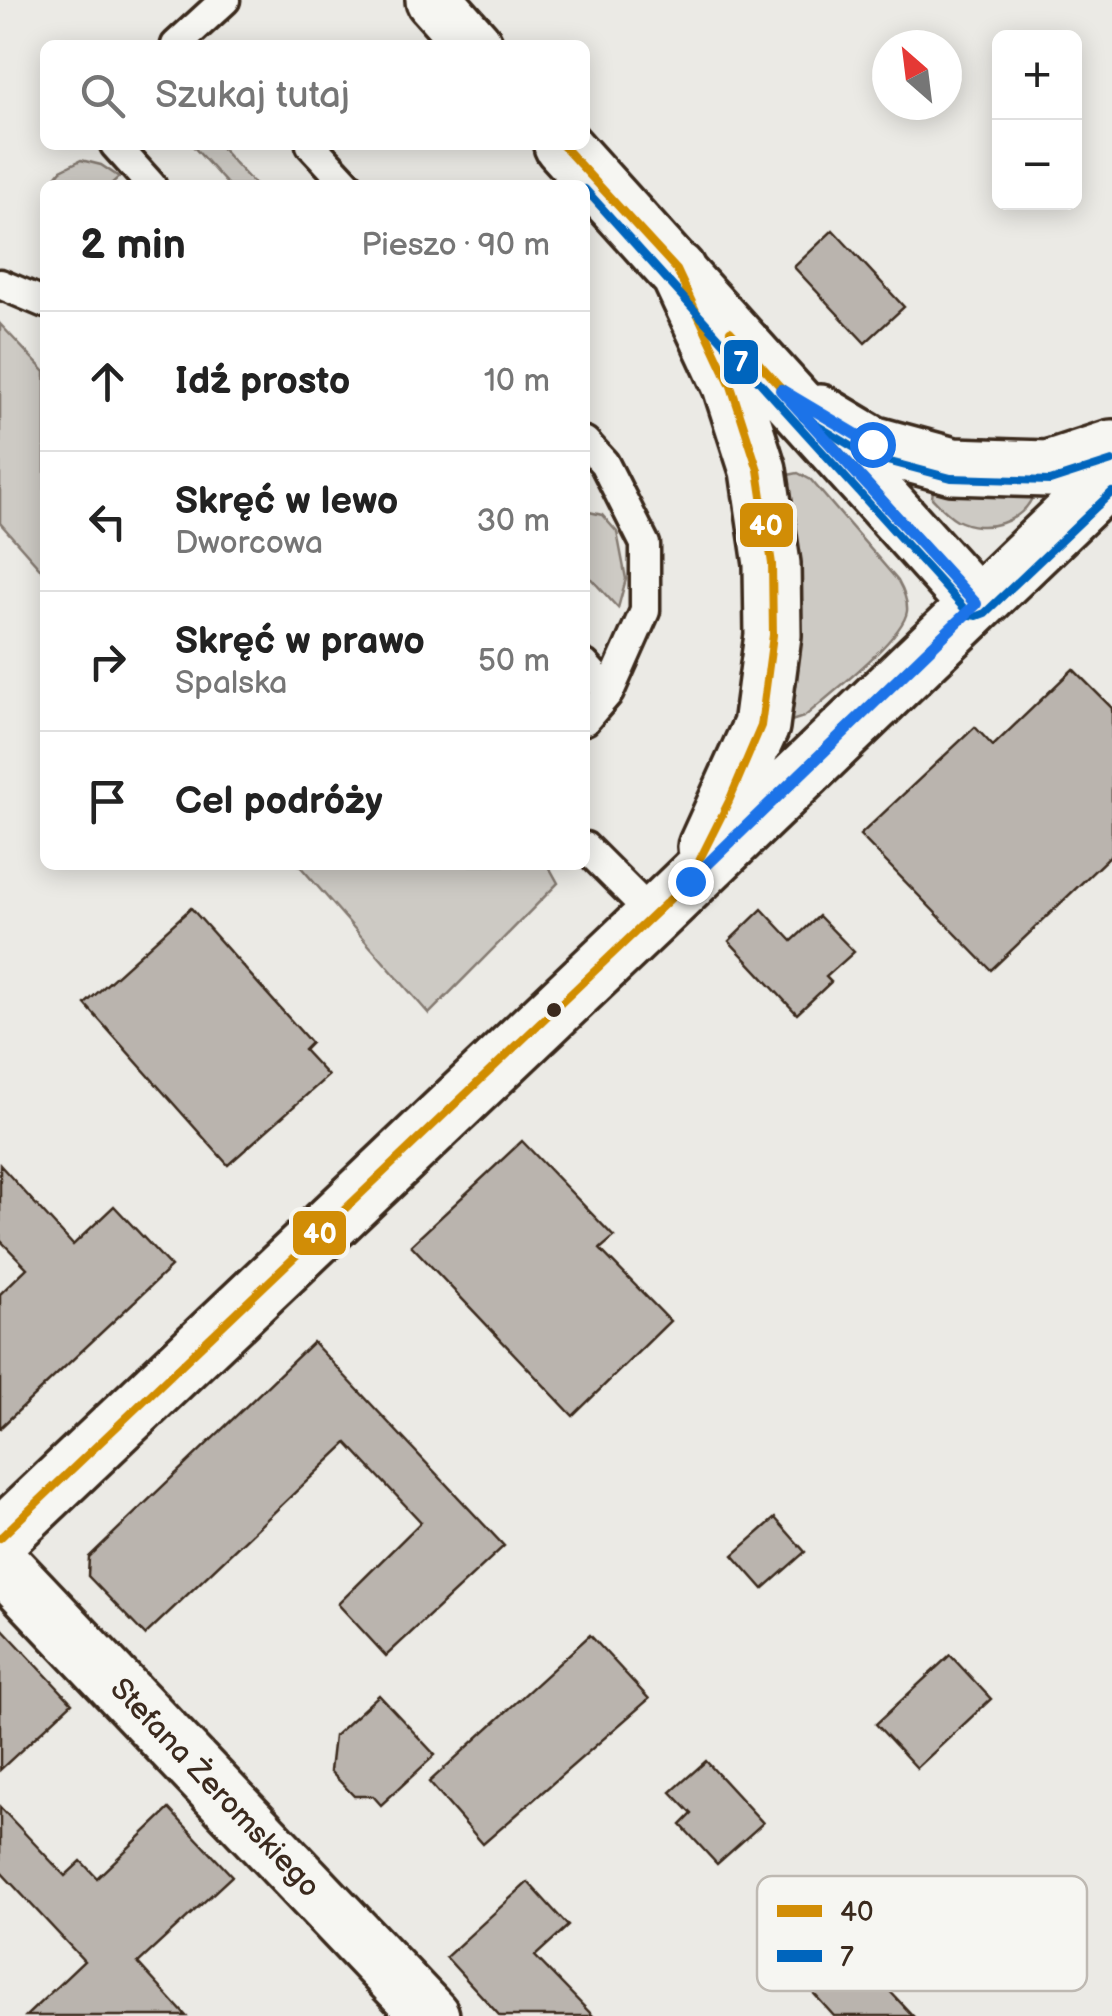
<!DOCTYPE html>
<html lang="pl">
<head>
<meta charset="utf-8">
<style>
	body { margin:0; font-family:"Balsamiq Sans",sans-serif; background:#f2f2f2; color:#222 }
	.controls { position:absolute; right:30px; top:30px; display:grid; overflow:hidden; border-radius:15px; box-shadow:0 5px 25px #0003 }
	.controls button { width:90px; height:90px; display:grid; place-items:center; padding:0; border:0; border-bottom:2px solid #e0e0e0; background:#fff; color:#222; font:50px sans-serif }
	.compass { position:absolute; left:872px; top:30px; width:90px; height:90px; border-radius:50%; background:#fff; box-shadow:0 5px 25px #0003; rotate:332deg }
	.stop { position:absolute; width:30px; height:30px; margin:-22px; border:8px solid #1a73e8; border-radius:50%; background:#fff }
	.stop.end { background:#1a73e8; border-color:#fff; box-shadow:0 2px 10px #0008 }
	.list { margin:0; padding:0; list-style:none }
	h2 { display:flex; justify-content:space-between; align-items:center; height:130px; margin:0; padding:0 40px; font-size:42px }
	h2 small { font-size:32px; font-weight:400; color:#767676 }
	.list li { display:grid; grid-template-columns:65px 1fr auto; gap:30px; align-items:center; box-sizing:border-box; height:140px; padding:0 40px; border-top:2px solid #e0e0e0 }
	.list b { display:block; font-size:38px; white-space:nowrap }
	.list p { margin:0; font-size:32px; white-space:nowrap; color:#767676 }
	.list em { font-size:32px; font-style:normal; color:#767676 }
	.icon { flex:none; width:55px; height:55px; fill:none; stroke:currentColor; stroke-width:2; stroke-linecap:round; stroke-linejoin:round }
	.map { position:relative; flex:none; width:1112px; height:2016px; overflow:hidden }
	.search { position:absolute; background:#fff; box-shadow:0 5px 25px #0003; left:40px; top:40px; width:550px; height:110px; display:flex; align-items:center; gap:25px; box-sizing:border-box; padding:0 35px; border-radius:15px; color:#767676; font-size:38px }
	.panel { position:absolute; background:#fff; box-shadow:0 5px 25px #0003; left:40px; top:180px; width:550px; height:690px; border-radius:15px }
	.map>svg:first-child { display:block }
	.green { fill:#cdcac4; stroke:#847a71; stroke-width:2.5 }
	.building { fill:#bab4ae; stroke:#3b2a1e; stroke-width:2.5 }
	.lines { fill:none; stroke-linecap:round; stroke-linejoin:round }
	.lane-casing { stroke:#3b2a1e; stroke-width:35 }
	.street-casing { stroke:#3b2a1e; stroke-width:62 }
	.secondary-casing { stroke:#3b2a1e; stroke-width:62 }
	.lane { stroke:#f6f6f2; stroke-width:28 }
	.street { stroke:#f6f6f2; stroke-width:55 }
	.secondary { stroke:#f6f6f2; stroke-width:55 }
	.bus-1-casing { stroke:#f6f6f2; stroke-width:15 }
	.bus-2-casing { stroke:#f6f6f2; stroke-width:15 }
	.bus-1 { stroke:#d18d06; stroke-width:8 }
	.bus-2 { stroke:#0065bd; stroke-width:8 }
	.route { stroke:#1a73e8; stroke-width:12 }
	.bus-dot { fill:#3b2a1e; stroke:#f6f6f2; stroke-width:4 }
	.labels { text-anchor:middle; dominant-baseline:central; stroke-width:8; stroke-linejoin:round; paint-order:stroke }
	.street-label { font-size:30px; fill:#3b2a1e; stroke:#f6f6f2 }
	.key { fill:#f6f6f2; stroke:#beb9b2; stroke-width:2.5 }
	.key-label { font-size:28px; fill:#3b2a1e }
	.line-badge { stroke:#f6f6f2; stroke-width:4 }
	.badge-label { font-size:28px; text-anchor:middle; font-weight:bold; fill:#fff }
</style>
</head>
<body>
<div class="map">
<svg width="1112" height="2016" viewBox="0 0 1112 2016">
	<rect width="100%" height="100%" fill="#ebeae5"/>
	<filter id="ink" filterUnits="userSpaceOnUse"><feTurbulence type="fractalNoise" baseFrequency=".01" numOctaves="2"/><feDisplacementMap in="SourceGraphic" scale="20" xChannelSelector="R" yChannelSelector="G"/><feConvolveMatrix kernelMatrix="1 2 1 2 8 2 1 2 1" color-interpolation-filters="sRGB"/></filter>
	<g filter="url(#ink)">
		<!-- green -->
		<path class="green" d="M192,145H218L255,185H228Z
			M81,160L101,165L119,177L110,185H49L61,170Z
			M0,324L45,372V574L0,523Z
			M798,473L811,480L898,581C903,590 908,600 907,611C904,638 827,697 804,717L791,721L784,716L779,486L788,475Z
			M938,483L1034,493C1024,523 984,534 957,520C947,514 940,506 932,498L933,490Z
			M585,511L602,515L617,532L626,579L618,608L585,572Z
			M299,865H548L558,883L429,1014Z"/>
		<!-- building -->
		<path class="building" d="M833,230L904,307L865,343L794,267Z
			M1073,669L1112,708V854L991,970L860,835L975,727L993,746Z
			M191,908L311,1043L304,1050L328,1076L228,1165L85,1004Z
			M762,909L792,941L819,916L854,952L826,977L831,982L797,1014L729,941Z
			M522,1141L614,1237L600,1249L670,1321L573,1416L411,1245Z
			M0,1165L73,1245L114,1206L171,1267L0,1428V1294L27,1268L0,1240Z
			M313,1342L504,1546L386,1656L338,1604L421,1522L347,1443L145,1635L88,1576L89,1557Z
			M775,1518L805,1552L763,1589L733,1555Z
			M0,1626L72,1703L0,1770Z
			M590,1635L649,1699L483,1844L429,1782Z
			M950,1655L991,1699L917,1768L876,1724Z
			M379,1695L435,1755L381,1805L373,1796H354L330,1771L334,1736Z
			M706,1761L763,1823L717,1864L681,1825L692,1814L671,1792Z
			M0,1807L65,1876L81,1861L97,1878L169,1809L232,1876L138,1963L186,2016H26L84,1961L0,1871Z
			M528,1882L568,1926L535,1956L593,2016H500L446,1957Z
			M823,1918L870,1970L913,2016H834L780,1956Z"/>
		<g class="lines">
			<!-- lane casing -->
			<g class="lane-casing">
				<path id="lane" d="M176,45L225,0
					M115,145L151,185
					M311,145L348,185
					M0,284L45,303
					M585,442L604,463L645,544V611L609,692L585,720
					M585,665L609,692
					M585,847L654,916"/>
			</g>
			<!-- street casing -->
			<g class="street-casing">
				<g id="street">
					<path id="s1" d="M0,1562L431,2016"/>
				</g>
			</g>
			<!-- secondary casing -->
			<g class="secondary-casing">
				<path id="secondary" d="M434,0L474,45
					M562,145L976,604
					M677,270L731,386L758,470L772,564L773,635L761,726L706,847
					M820,413L872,444L953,466L1048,469L1112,448
					M0,1538L654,916L1112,475"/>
			</g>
			<!-- lane -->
			<use href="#lane" class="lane"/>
			<!-- street -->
			<use href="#street" class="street"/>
			<!-- secondary -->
			<use href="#secondary" class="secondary"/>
			<!-- bus-1 casing -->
			<g class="bus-1-casing">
				<path id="bus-1" d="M730,331L976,604
					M724,848L976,604
					M0,1538L689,881L729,801L761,726L773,635L772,564L758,470L731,386L677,270L562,145"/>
			</g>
			<!-- bus-2 casing -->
			<g class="bus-2-casing">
				<path id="bus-2" d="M585,189L970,615L977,616L985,613L1112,492
					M803,417L868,456L951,478L1050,481L1112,461"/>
			</g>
			<!-- bus-1 -->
			<use href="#bus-1" class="bus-1"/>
			<!-- bus-2 -->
			<use href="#bus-2" class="bus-2"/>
		</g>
	</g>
	<g class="lines" filter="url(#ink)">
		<!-- route -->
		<path class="route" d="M690,881L976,604L781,390L872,444"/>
	</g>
	<!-- markers -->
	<circle class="bus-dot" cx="554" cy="1010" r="9"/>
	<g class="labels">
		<!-- street labels -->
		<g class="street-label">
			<text stroke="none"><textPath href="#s1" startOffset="312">Stefana Żeromskiego</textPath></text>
		</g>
	</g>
	<!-- legend -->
	<rect x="757" y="1876" width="330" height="115" rx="15" class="key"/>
	<rect x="777" y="1905" width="45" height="12" fill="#d18d06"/>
	<rect x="777" y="1950" width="45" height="12" fill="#0065bd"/>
	<g class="key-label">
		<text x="840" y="1921">40</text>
		<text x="840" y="1966">7</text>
	</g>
	<g class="line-badge">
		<rect x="722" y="338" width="38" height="48" rx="10" fill="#0065bd"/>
		<rect x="738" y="501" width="57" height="48" rx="10" fill="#d18d06"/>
		<rect x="291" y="1209" width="57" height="48" rx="10" fill="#d18d06"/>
	</g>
	<g class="badge-label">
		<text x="741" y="371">7</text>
		<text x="766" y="535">40</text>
		<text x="320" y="1243">40</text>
	</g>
</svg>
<div class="controls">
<button>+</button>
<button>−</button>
</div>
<svg class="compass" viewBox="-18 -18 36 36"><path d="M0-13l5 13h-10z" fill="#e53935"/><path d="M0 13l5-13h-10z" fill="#767676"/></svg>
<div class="stop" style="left:872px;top:444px"></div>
<div class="stop end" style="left:690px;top:881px"></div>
<div class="search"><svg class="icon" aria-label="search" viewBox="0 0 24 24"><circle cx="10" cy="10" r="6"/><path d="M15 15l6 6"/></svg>Szukaj tutaj</div>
<section class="panel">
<h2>2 min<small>Pieszo · 90 m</small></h2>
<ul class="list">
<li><svg class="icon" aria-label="ahead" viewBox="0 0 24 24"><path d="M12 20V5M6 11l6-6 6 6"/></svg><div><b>Idź prosto</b></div><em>10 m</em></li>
<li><svg class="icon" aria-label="left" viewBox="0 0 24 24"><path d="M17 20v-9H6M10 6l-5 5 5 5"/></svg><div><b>Skręć w lewo</b><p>Dworcowa</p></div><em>30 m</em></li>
<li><svg class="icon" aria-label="right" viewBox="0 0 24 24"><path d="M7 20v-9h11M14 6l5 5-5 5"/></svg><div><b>Skręć w prawo</b><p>Spalska</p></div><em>50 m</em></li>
<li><svg class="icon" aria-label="arrive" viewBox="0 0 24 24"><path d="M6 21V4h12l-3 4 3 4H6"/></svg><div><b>Cel podróży</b></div></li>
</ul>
</section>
</div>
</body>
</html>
